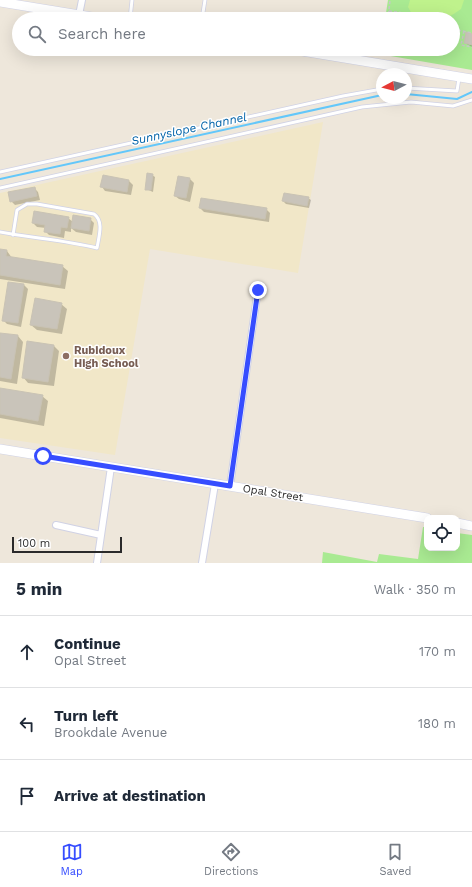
<!DOCTYPE html>
<html lang="en">
<head>
<meta charset="utf-8">
<style>
	body { margin:0; font-family:"Work Sans",sans-serif; background:#f6f6f7; color:#1f2937 }
	.controls { position:absolute; right:12px; bottom:12px; display:grid; overflow:hidden; border-radius:8px; box-shadow:0 4px 16px #0002 }
	.controls button { width:36px; height:36px; display:grid; place-items:center; padding:0; border:0; border-bottom:1px solid #e0e1e3; background:#fff; color:#1f2937; font:20px sans-serif }
	.compass { position:absolute; left:376px; top:68px; width:36px; height:36px; border-radius:50%; background:#fff; box-shadow:0 4px 16px #0002; rotate:263deg }
	.scale { position:absolute; left:12px; bottom:10px; width:110px; box-sizing:border-box; padding-left:4px; border:2px solid #2a2a2a; border-top:0; font-size:11px; line-height:14px; white-space:nowrap; color:#2a2a2a; -webkit-text-stroke:3px #fff; paint-order:stroke }
	.stop { position:absolute; width:12px; height:12px; margin:-9px; border:3px solid #364dff; border-radius:50%; background:#fff }
	.stop.end { background:#364dff; border-color:#fff; box-shadow:0 1px 4px #0008 }
	.list { margin:0; padding:0; list-style:none }
	h2 { display:flex; justify-content:space-between; align-items:center; height:52px; margin:0; padding:0 16px; font-size:17px }
	h2 small { font-size:13px; font-weight:400; color:#747a83 }
	.list li { display:grid; grid-template-columns:26px 1fr auto; gap:12px; align-items:center; box-sizing:border-box; height:72px; padding:0 16px; border-top:1px solid #e0e1e3 }
	.list b { display:block; font-size:15px; white-space:nowrap }
	.list p { margin:0; font-size:13px; white-space:nowrap; color:#747a83 }
	.list em { font-size:13px; font-style:normal; color:#747a83 }
	.icon { flex:none; width:22px; height:22px; fill:none; stroke:currentColor; stroke-width:2; stroke-linecap:round; stroke-linejoin:round }
	.map { position:relative; flex:none; width:472px; height:563px; overflow:hidden }
	.search { position:absolute; background:#fff; box-shadow:0 4px 16px #0002; left:12px; right:12px; top:12px; height:44px; display:flex; align-items:center; gap:10px; box-sizing:border-box; padding:0 14px; border-radius:22px; color:#747a83; font-size:15px }
	.sheet { height:268px; background:#fff }
	nav { display:flex; justify-content:space-around; align-items:center; box-sizing:border-box; height:56px; border-top:1px solid #e0e1e3; background:#fff; font-size:11px; color:#747a83 }
	nav a { display:grid; justify-items:center; gap:2px }
	nav .on { color:#364dff }
	.map>svg:first-child { display:block }
	.education { fill:#f1e7c8 }
	.green { fill:#a9ea92 }
	.pitch { fill:#bff28c }
	.shadow { fill:#0003 }
	.lines { fill:none; stroke-linecap:round; stroke-linejoin:round }
	.stream { stroke:#63c7fa; stroke-width:2 }
	.building { fill:#c9c4ba; stroke:#c9c3b4 }
	.lane-casing { stroke:#d0d2e5; stroke-width:4.5 }
	.street-casing { stroke:#d0d2e5; stroke-width:8 }
	.secondary-casing { stroke:#d0d2e5; stroke-width:10 }
	.path { stroke:#c8c8c8; stroke-width:1.5; stroke-dasharray:3 2; stroke-linecap:butt }
	.lane { stroke:#fff; stroke-width:3 }
	.street { stroke:#fff; stroke-width:6 }
	.secondary { stroke:#fff; stroke-width:9 }
	.route { stroke:#364dff; stroke-width:5 }
	.education-dot { fill:#8d6e63; stroke:#fff; stroke-width:1.5 }
	.labels { text-anchor:middle; dominant-baseline:central; stroke-width:3; stroke-linejoin:round; paint-order:stroke }
	.education-label { font-size:11px; font-weight:bold; fill:#785e54; stroke:#fff; text-anchor:start }
	.street-label { font-size:11px; fill:#2a2a2a; stroke:#fff }
	.water-label { font-size:12px; font-style:italic; fill:#0062a8; stroke:#fff }
</style>
</head>
<body>
<div class="map">
<svg width="472" height="563" viewBox="0 0 472 563">
	<rect width="100%" height="100%" fill="#eee7db"/>
	<!-- education -->
	<path class="education" d="M323,122L298,273L150,249L115,455L0,438V193Z"/>
	<!-- green -->
	<path class="green" d="M388,0H472V70L379,54L380,49H453V19H385Z
		M423,527H427V548H457V533L472,535V563H322L323,552L377,562L379,554L418,559Z"/>
	<!-- pitch -->
	<path class="pitch" d="M410,0H464L461,9C444,22 434,20 413,16L408,7Z"/>
	<!-- shadow -->
	<path class="shadow" d="M410,12L412,15L410,16L408,13Z
		M472,35V47L465,43Z
		M152,175L155,177L153,192L146,189Z
		M190,179L194,183L190,202L179,199L175,196Z
		M129,181L133,185L131,195L105,191L102,187Z
		M34,188L38,192L40,200L15,205L11,201Z
		M308,198L311,200L309,208L286,204L283,201Z
		M200,208L266,209L270,213L269,222L204,212Z
		M68,218L73,222L90,219L94,223L92,235L76,232L71,228V232L65,231L64,238L49,235L45,231L46,228L37,227L33,223Z
		M0,250L7,251L12,258L62,266L68,271L65,289L0,279Z
		M24,285L28,289L21,327L7,324L3,320Z
		M61,304L67,309L62,334L37,330L31,325Z
		M0,334L18,336L23,342L17,384L0,381Z
		M54,346L59,351L54,386L28,383L23,377Z
		M0,389L42,396L48,401L44,426L0,418Z"/>
	<g class="lines">
		<!-- stream -->
		<path class="stream" d="M406,94L457,99L472,92
			M0,179L382,95"/>
	</g>
	<!-- building -->
	<path class="building" d="M466,32L472,34V45L464,43Z
		M147,173L153,174L151,190H145Z
		M103,175L129,180L127,192L100,187Z
		M178,176L190,178L186,198L174,196Z
		M35,187L37,196L10,202L8,192Z
		M284,193L309,197L307,206L282,201Z
		M201,198L267,208L265,219L199,208Z
		M34,211L69,217L67,228L61,227L60,234L44,232L45,225L32,223Z
		M73,215L91,218L89,231L71,228Z
		M0,249L7,250L6,256L63,265L60,285L0,275Z
		M8,282L24,284L18,323L2,321Z
		M35,298L62,303L57,329L30,325Z
		M0,333L18,335L11,379L0,377Z
		M27,341L54,345L48,382L22,378Z
		M0,388L43,395L38,421L0,414Z"/>
	<g class="lines">
		<!-- lane casing -->
		<g class="lane-casing">
			<path id="lane" d="M130,19L132,0
				M202,19L205,0
				M406,88L457,91L459,78
				M0,172L343,96L382,89
				M0,188L362,107L411,102L453,106L472,100
				M0,232C32,238 65,240 97,248C99,236 104,221 94,214L37,204H27L17,210L13,235"/>
		</g>
		<!-- street casing -->
		<g class="street-casing">
			<path id="street" d="M79,15L82,0
				M230,486L258,289
				M56,525L101,535
				M97,563L111,467
				M202,563L215,484"/>
		</g>
		<!-- secondary casing -->
		<g class="secondary-casing">
			<path id="secondary" d="M0,2L104,19
				M290,49L472,79
				M0,449L427,518
				M457,523L472,526"/>
		</g>
		<!-- path -->
		<path class="path" d="M389,11L404,13L406,17L410,19
			M388,19L390,0
			M453,29L472,33
			M464,31L461,45L472,47
			M382,56L383,49"/>
		<!-- lane -->
		<use href="#lane" class="lane"/>
		<!-- street -->
		<use href="#street" class="street"/>
		<!-- secondary -->
		<use href="#secondary" class="secondary"/>
	</g>
	<g class="lines">
		<!-- route -->
		<path class="route" d="M43,456L230,486L258,290"/>
	</g>
	<!-- markers -->
	<circle class="education-dot" cx="66" cy="356" r="4"/>
	<g class="labels">
		<!-- education labels -->
		<g class="education-label">
			<text x="74" y="350">Rubidoux<tspan x="74" dy="13">High School</tspan></text>
		</g>
		<!-- street labels -->
		<g class="street-label">
			<text transform="translate(273 493) rotate(9)">Opal Street</text>
		</g>
		<!-- water labels -->
		<g class="water-label">
			<text transform="translate(189 129) rotate(-12)">Sunnyslope Channel</text>
		</g>
	</g>
</svg>
<div class="controls">
<button><svg class="icon" aria-label="locate" viewBox="0 0 24 24"><circle cx="12" cy="12" r="6"/><path d="M12 2v4M12 18v4M2 12h4M18 12h4"/></svg></button>
</div>
<svg class="compass" viewBox="-18 -18 36 36"><path d="M0-13l5 13h-10z" fill="#e53935"/><path d="M0 13l5-13h-10z" fill="#747a83"/></svg>
<div class="scale">100 m</div>
<div class="stop" style="left:43px;top:456px"></div>
<div class="stop end" style="left:258px;top:290px"></div>
<div class="search"><svg class="icon" aria-label="search" viewBox="0 0 24 24"><circle cx="10" cy="10" r="6"/><path d="M15 15l6 6"/></svg>Search here</div>
</div>
<section class="sheet">
<h2>5 min<small>Walk · 350 m</small></h2>
<ul class="list">
<li><svg class="icon" aria-label="ahead" viewBox="0 0 24 24"><path d="M12 20V5M6 11l6-6 6 6"/></svg><div><b>Continue</b><p>Opal Street</p></div><em>170 m</em></li>
<li><svg class="icon" aria-label="left" viewBox="0 0 24 24"><path d="M17 20v-9H6M10 6l-5 5 5 5"/></svg><div><b>Turn left</b><p>Brookdale Avenue</p></div><em>180 m</em></li>
<li><svg class="icon" aria-label="arrive" viewBox="0 0 24 24"><path d="M6 21V4h12l-3 4 3 4H6"/></svg><div><b>Arrive at destination</b></div></li>
</ul>
</section>
<nav>
<a class="on"><svg class="icon" aria-label="map" viewBox="0 0 24 24"><path d="M3 6l6-2 6 2 6-2v14l-6 2-6-2-6 2zM9 4v14M15 6v14"/></svg>Map</a>
<a><svg class="icon" aria-label="directions" viewBox="0 0 24 24"><path d="M12 3l9 9-9 9-9-9zM9 14v-3h6M13 9l2 2-2 2"/></svg>Directions</a>
<a><svg class="icon" aria-label="saved" viewBox="0 0 24 24"><path d="M7 4h10v16l-5-4-5 4z"/></svg>Saved</a>
</nav>
</body>
</html>
